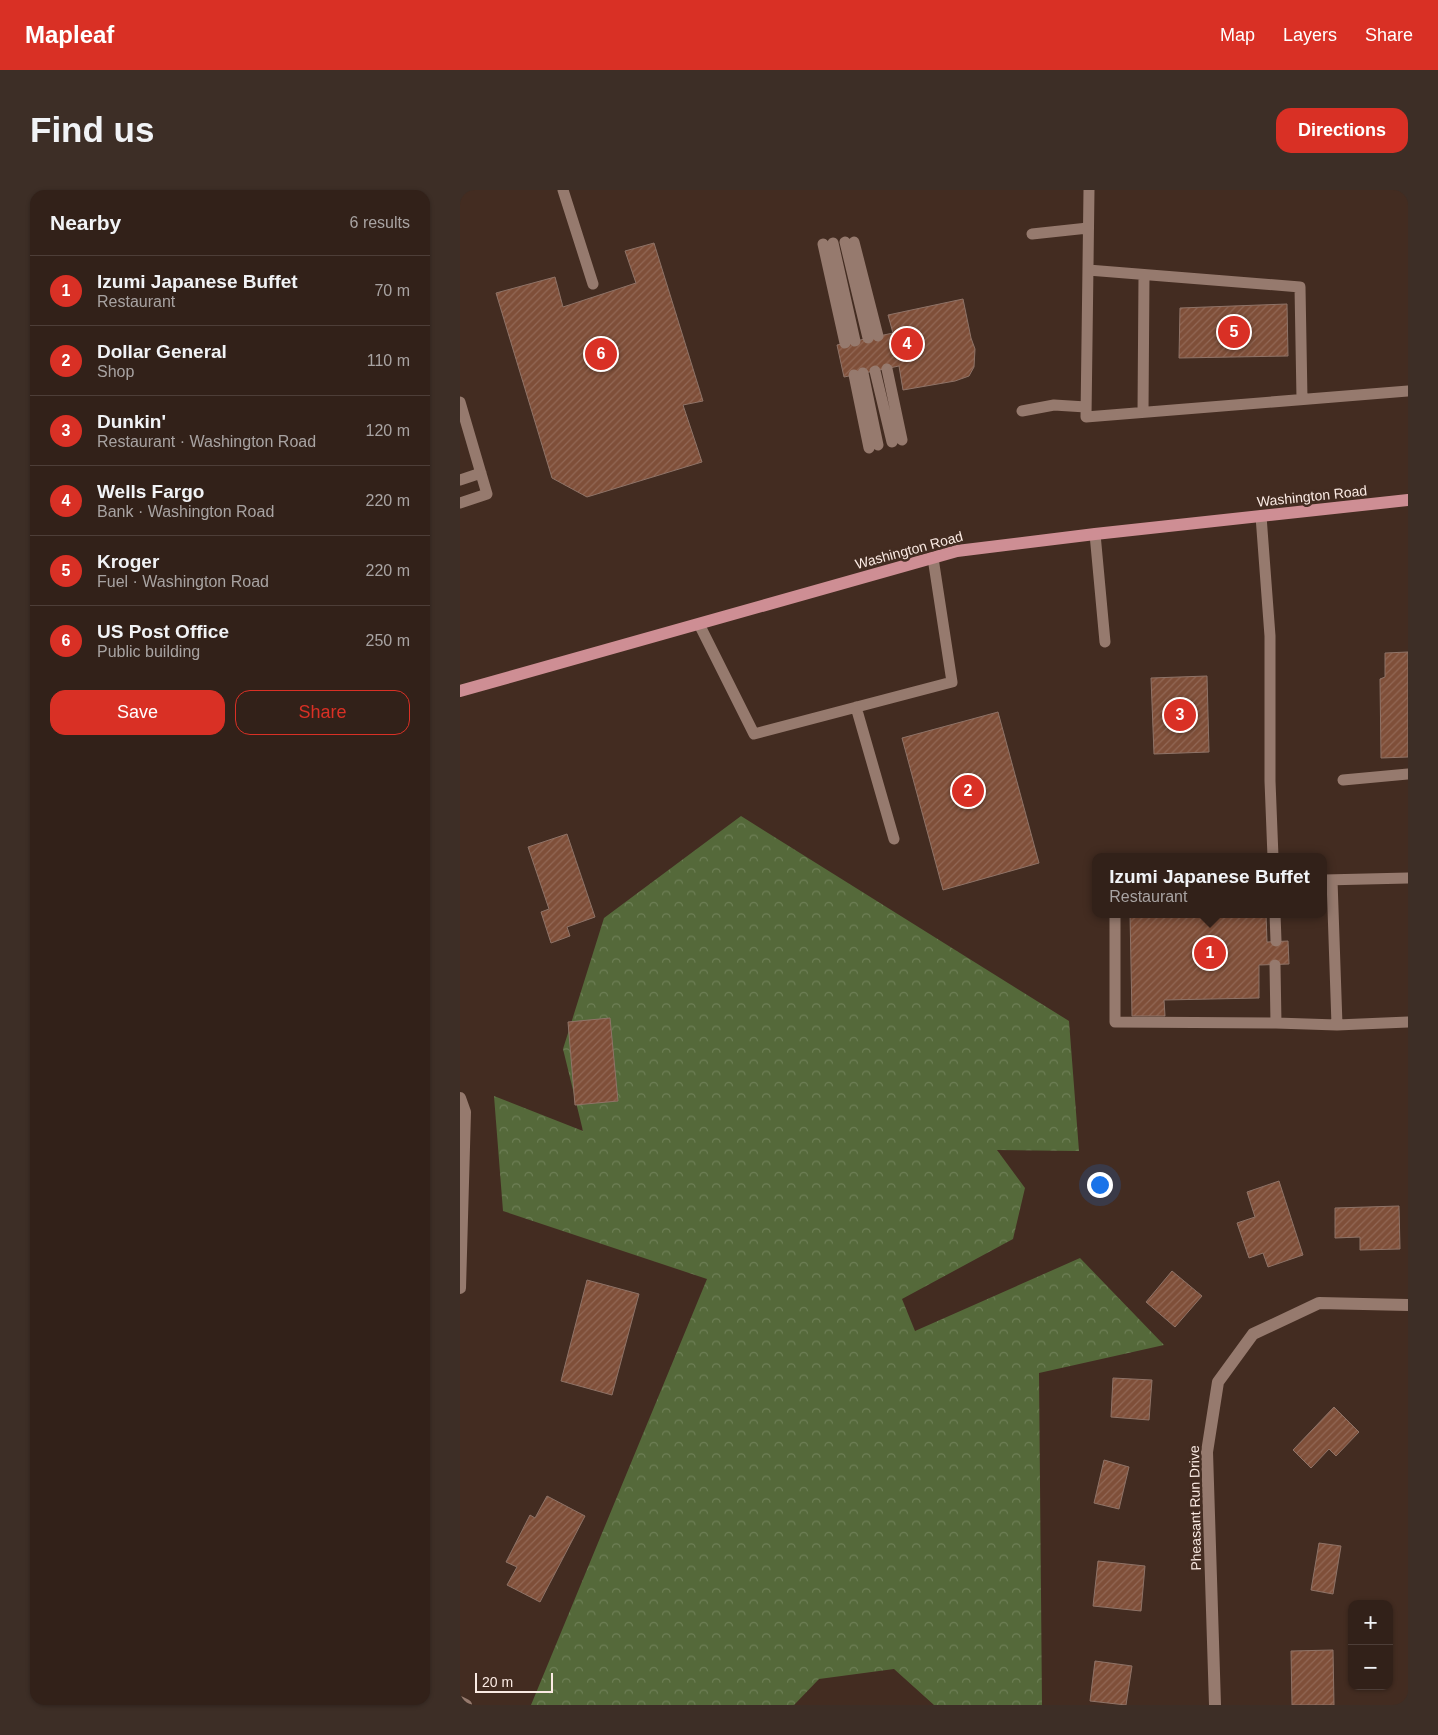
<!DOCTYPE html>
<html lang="en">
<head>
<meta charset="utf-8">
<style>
	body { margin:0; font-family:Arial,sans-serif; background:#3d2e26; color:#f1f3f6 }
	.controls { position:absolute; right:15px; bottom:15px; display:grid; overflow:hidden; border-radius:10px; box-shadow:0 1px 4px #0004 }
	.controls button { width:45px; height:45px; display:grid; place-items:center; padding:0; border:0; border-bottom:1px solid #4d3e38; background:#322119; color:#f1f3f6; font:25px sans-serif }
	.scale { position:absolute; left:15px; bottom:12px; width:78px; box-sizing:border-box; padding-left:5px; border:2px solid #faeae3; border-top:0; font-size:14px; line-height:18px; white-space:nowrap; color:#faeae3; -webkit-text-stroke:4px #432c21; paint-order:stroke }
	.you { position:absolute; left:639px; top:994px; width:18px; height:18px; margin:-12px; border:4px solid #fff; border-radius:50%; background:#1a73e8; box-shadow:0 0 0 8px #1a73e833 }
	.badge { display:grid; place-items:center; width:32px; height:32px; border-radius:50%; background:#d93025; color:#fff; font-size:16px; font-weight:700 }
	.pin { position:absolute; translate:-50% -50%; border:2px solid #fff; box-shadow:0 1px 5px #0006 }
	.popup { position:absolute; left:632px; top:663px; width:235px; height:65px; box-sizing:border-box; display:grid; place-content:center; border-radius:10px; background:#322119; filter:drop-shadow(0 1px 4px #0005); font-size:16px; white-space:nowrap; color:#a8a3a2 }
	.popup b { font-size:19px; color:#f1f3f6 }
	.popup::after { content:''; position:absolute; left:50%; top:100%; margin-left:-10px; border:10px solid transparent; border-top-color:#322119 }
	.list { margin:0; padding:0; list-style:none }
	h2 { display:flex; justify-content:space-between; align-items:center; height:65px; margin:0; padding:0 20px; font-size:21px }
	h2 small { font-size:16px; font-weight:400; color:#a8a3a2 }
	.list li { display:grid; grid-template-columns:32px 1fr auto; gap:15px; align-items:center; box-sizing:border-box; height:70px; padding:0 20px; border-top:1px solid #4d3e38 }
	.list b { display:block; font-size:19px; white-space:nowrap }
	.list p { margin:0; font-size:16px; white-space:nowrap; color:#a8a3a2 }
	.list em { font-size:16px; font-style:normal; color:#a8a3a2 }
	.actions { display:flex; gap:10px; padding:15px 20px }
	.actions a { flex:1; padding:11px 0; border:1px solid #d93025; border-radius:15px; text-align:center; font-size:18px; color:#d93025 }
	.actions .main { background:#d93025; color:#fff }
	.map { position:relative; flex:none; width:948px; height:1515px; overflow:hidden; border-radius:15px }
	header { display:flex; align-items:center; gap:30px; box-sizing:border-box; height:70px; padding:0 25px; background:#d93025; color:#fff }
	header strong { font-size:24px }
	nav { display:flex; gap:28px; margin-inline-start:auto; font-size:18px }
	.intro { display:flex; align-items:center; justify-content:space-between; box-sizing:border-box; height:120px; padding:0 30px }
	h1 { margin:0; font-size:35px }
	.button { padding:12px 22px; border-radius:15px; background:#d93025; color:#fff; font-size:18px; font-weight:700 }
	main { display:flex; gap:30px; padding:0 30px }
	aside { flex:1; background:#322119; border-radius:15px; box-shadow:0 1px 4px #0004 }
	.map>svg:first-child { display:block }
	.forest { fill:url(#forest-crowns) }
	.building { fill:url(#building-hatch); stroke:#8f7367 }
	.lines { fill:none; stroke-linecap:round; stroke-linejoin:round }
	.lane { stroke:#967a6e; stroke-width:11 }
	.street { stroke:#967a6e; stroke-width:12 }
	.primary { stroke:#ce8e94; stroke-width:12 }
	.labels { text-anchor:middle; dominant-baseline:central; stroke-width:5; stroke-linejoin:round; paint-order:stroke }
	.street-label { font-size:14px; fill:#faeae3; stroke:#432c21 }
</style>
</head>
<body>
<header>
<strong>Mapleaf</strong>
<nav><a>Map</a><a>Layers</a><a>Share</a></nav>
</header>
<div class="intro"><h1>Find us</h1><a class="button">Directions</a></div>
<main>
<aside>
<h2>Nearby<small>6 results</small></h2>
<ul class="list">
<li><span class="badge">1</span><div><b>Izumi Japanese Buffet</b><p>Restaurant</p></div><em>70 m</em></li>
<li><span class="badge">2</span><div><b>Dollar General</b><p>Shop</p></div><em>110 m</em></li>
<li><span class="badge">3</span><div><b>Dunkin'</b><p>Restaurant · Washington Road</p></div><em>120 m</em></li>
<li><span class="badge">4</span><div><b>Wells Fargo</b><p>Bank · Washington Road</p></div><em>220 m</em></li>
<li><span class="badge">5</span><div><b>Kroger</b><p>Fuel · Washington Road</p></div><em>220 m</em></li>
<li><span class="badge">6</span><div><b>US Post Office</b><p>Public building</p></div><em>250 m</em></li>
</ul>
<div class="actions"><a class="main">Save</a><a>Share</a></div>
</aside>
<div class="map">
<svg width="948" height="1515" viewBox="0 0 948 1515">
	<defs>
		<pattern id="forest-crowns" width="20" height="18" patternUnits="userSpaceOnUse" patternTransform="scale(1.25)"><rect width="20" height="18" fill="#55693a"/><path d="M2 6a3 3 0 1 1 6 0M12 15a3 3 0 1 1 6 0" fill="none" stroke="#6e7f56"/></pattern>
		<pattern id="building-hatch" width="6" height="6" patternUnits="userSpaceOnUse" patternTransform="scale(1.25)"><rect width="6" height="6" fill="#7f4f39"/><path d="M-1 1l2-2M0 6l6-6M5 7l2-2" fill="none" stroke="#926856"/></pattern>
	</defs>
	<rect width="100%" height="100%" fill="#432c21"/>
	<!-- forest -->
	<path class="forest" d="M281,626L609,831L619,961L537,960L565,998L553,1049L442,1109L455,1141L620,1068L704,1155L579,1183L582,1515H474L434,1479L359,1489L334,1515H71L247,1089L43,1021L34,906L123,941L103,859L144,728Z"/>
	<!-- building -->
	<path class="building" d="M194,53L243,211L223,215L242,272L127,307L92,288L36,103L95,87L103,117L176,93L165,61Z
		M503,109L511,148L515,159L514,177L509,186L495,191L443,200L439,176L384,187L377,155L433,143L428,125Z
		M827,114L828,166L719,168L720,118Z
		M948,462V567L921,568L920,489L925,487V463Z
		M747,486L749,562L694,564L691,488Z
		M538,522L579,673L483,700L442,548Z
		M107,644L135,727L107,737L110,746L91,753L81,722L89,719L68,657Z
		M670,724H806L807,752L828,751L829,774L799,775V808L704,810L705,826H672Z
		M150,828L158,911L115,915L108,832Z
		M819,991L843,1065L808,1077L803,1063L789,1068L777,1033L795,1027L787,1002Z
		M939,1016L940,1059L900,1060V1047L875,1048V1018Z
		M712,1081L742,1106L715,1137L686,1112Z
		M127,1090L179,1104L152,1205L101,1191Z
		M653,1188L692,1190L689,1230L651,1227Z
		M874,1217L899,1242L876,1266L869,1259L851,1278L833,1260Z
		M644,1270L669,1277L659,1319L634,1313Z
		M87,1306L125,1326L80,1412L47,1395L57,1377L46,1372L70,1325L75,1328Z
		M859,1353L881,1356L873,1404L851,1400Z
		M638,1371L685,1376L681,1421L633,1416Z
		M873,1460L874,1515H832L831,1461Z
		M635,1471L672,1476L666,1515L630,1511Z"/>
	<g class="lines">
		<!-- lane -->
		<path class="lane" d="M103,0L133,94
			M629,0L626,227L948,201
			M572,44L628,38
			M385,52L408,148
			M394,52L418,146
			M373,53L395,151
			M363,54L385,153
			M628,80L840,97L842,209
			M427,179L442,250
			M415,181L432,252
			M403,183L418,255
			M394,185L409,258
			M0,212L27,304L0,313
			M562,221L594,215L626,217
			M683,222L684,85
			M0,290L21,283
			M801,326L810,446V591L813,667
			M635,344L645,452
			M239,434L294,544L492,492L473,368
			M396,517L434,649
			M883,590L948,584
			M864,690L948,688
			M872,690L877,835L948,832
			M655,724V832L816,833
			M815,724L816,751
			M815,775L816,833L877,835"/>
		<!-- street -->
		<path class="street" d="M0,908L5,922L0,1098
			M0,1512L6,1515
			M755,1515L747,1262L758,1192L793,1144L859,1113L948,1115"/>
		<!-- primary -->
		<path class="primary" d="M0,501L497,361L635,344L948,310"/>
	</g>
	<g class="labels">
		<!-- street labels -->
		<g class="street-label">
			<text transform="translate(852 306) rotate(-6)">Washington Road</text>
			<text transform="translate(449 360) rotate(-15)">Washington Road</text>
			<text transform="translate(735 1318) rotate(-91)">Pheasant Run Drive</text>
		</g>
	</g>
</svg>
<div class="controls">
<button>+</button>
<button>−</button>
</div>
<div class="scale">20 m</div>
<div class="you"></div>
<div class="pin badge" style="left:750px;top:763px">1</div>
<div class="popup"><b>Izumi Japanese Buffet</b>Restaurant</div>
<div class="pin badge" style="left:508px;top:601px">2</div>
<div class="pin badge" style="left:720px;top:525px">3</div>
<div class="pin badge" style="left:447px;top:154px">4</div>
<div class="pin badge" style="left:774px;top:142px">5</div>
<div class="pin badge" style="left:141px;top:164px">6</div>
</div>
</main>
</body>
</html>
